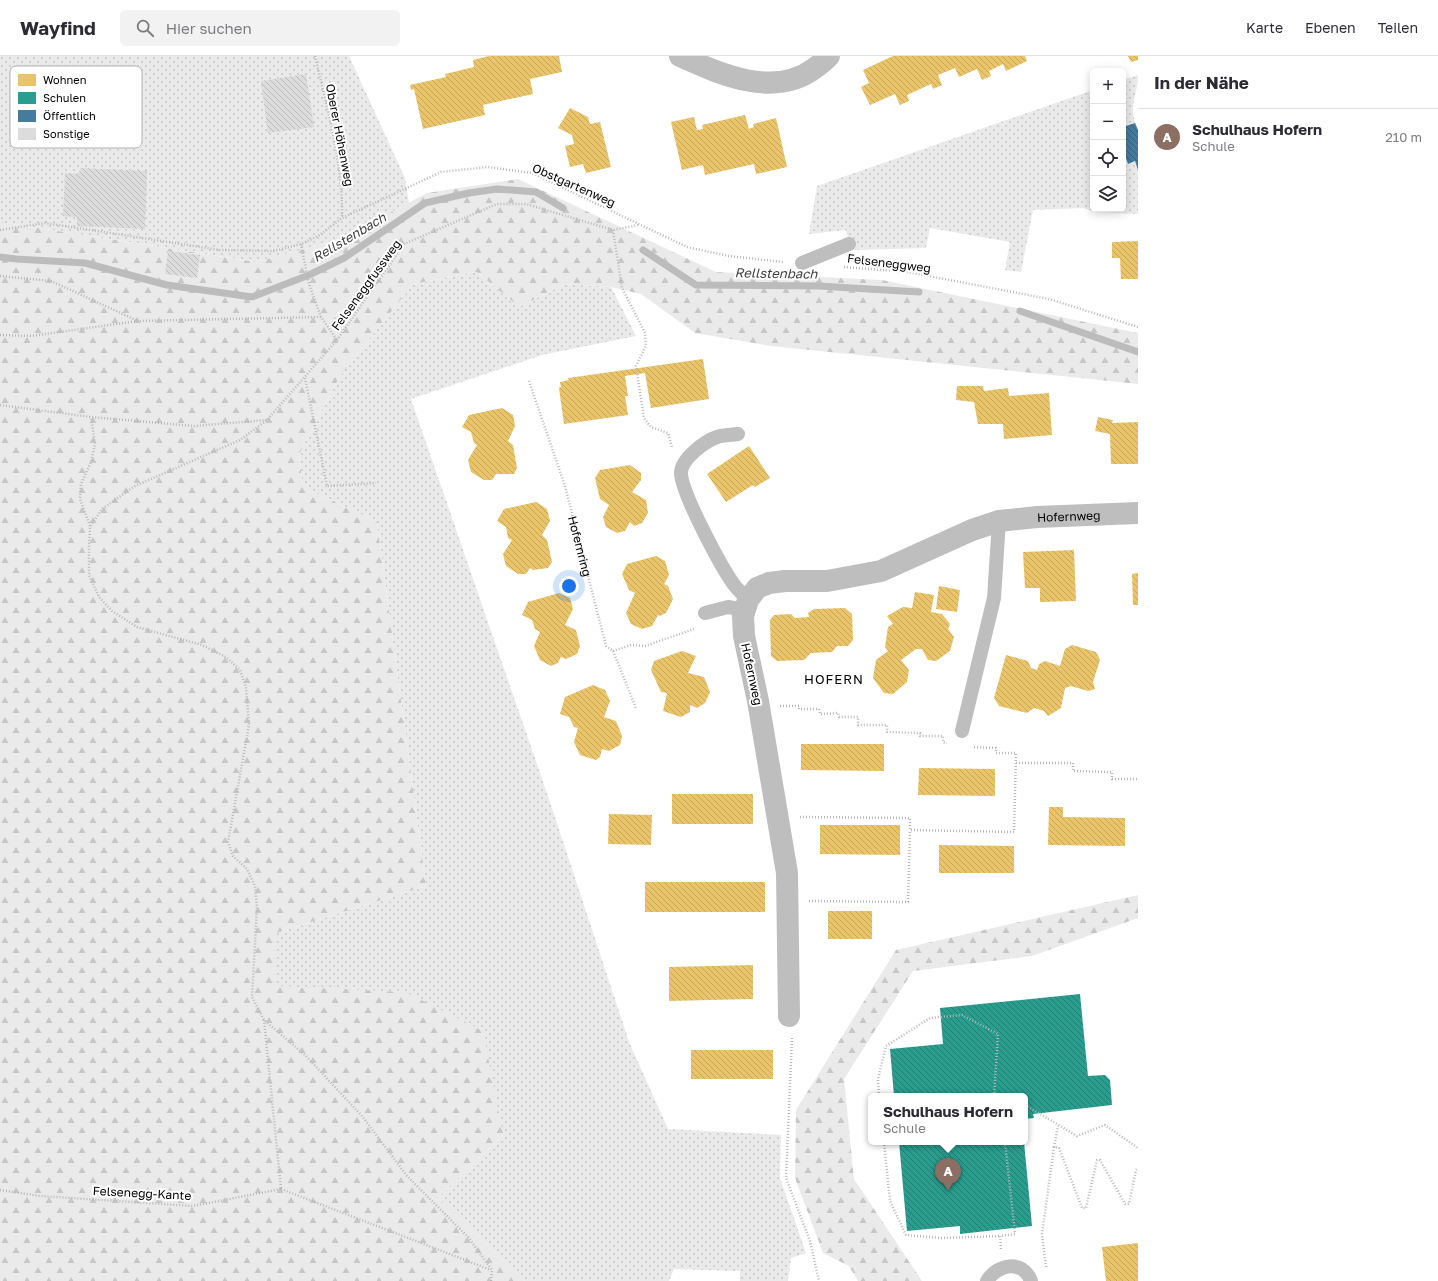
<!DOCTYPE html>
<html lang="de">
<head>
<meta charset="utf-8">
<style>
	body { margin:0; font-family:"Golos Text",sans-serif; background:#f2f2f3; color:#2b2b33 }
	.controls { position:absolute; right:12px; top:12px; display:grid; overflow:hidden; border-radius:6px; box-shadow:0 2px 10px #0003 }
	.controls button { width:36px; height:36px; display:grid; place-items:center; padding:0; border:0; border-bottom:1px solid #e1e1e2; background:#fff; color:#2b2b33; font:20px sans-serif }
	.you { position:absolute; left:569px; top:530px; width:14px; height:14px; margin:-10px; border:3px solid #fff; border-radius:50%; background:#1a73e8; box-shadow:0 0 0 6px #1a73e833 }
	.badge { display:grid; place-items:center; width:26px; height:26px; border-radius:50%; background:#0b8043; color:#fff; font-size:13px; font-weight:700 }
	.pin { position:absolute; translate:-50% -33px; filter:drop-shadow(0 1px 2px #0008) }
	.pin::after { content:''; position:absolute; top:21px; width:14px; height:12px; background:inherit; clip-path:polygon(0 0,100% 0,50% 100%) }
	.popup { position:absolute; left:868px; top:1037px; width:160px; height:52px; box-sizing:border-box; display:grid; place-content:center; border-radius:6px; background:#fff; filter:drop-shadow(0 1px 3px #0005); font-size:13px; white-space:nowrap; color:#7c7c81 }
	.popup b { font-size:15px; color:#2b2b33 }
	.popup::after { content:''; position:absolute; left:50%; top:100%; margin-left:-8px; border:8px solid transparent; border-top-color:#fff }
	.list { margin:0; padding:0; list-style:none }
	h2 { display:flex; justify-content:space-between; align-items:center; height:52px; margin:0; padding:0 16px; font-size:17px }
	h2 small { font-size:13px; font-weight:400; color:#7c7c81 }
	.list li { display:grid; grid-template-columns:26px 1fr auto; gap:12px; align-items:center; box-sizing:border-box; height:56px; padding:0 16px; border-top:1px solid #e1e1e2 }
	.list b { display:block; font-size:15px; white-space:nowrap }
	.list p { margin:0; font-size:13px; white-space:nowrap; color:#7c7c81 }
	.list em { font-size:13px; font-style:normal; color:#7c7c81 }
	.icon { flex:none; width:22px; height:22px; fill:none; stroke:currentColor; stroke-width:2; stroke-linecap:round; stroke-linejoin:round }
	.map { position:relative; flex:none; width:1138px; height:1225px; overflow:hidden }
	header { display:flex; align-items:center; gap:24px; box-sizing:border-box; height:56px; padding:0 20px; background:#fff; border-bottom:1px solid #e1e1e2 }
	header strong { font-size:19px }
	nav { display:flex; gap:22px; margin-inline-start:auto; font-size:14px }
	.search { width:280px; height:36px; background:#f2f2f3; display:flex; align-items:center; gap:10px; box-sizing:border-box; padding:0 14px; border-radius:6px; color:#7c7c81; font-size:15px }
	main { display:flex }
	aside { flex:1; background:#fff }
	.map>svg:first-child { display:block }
	.grass { fill:url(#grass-dots) }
	.forest { fill:url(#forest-firs) }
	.homes { fill:url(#homes-back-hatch) }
	.schools { fill:url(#schools-back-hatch) }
	.public { fill:url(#public-back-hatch) }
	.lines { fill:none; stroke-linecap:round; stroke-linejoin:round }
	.stream { stroke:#bcbcbc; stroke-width:7 }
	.building { fill:url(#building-back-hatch) }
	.path { stroke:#b8b8b8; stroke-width:2.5; stroke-dasharray:1 2; stroke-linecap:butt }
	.lane { stroke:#bebebe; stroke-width:14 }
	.street { stroke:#bebebe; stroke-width:22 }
	.labels { text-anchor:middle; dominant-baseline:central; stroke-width:4; stroke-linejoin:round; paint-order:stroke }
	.street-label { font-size:12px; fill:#000; stroke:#fff }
	.water-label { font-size:13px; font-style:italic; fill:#404040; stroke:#fff }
	.neighbourhood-label { font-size:13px; letter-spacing:1px; fill:#000; stroke:#fff }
	.key { fill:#fff; stroke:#b2b2b2; stroke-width:1 }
	.key-label { font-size:11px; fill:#000 }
</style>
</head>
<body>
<header>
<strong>Wayfind</strong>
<div class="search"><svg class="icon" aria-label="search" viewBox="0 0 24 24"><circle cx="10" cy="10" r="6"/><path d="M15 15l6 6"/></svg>Hier suchen</div>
<nav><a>Karte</a><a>Ebenen</a><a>Teilen</a></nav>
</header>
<main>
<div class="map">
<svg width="1138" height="1225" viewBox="0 0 1138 1225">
	<defs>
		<pattern id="grass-dots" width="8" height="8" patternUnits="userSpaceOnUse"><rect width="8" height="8" fill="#eaeaea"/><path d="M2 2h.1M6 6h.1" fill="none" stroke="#c7c7c7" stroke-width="1.8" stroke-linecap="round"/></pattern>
		<pattern id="forest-firs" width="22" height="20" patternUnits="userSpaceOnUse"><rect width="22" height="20" fill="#eaeaea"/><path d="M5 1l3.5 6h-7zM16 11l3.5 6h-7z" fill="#c7c7c7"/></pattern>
		<pattern id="homes-back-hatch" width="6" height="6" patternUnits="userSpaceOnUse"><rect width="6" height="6" fill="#e9c46a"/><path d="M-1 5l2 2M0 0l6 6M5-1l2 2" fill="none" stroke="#c6a75a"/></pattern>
		<pattern id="schools-back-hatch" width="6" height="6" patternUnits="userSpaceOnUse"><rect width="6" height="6" fill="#2a9d8f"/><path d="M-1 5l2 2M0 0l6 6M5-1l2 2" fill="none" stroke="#227e72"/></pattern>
		<pattern id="public-back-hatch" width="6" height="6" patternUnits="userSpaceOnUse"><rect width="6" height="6" fill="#457b9d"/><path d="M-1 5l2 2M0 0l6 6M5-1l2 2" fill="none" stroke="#37627e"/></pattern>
		<pattern id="building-back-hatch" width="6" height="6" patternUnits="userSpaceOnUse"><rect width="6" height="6" fill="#dcdcdc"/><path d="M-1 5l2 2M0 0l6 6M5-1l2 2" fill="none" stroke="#bbb"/></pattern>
	</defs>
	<rect width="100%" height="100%" fill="#fff"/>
	<!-- grass -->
	<path class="grass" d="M0,0H349L405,122L409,147L339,184L256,206L0,166Z
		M1138,19C1138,39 1129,46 1135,67L1123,71V24Z
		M1093,34V153H1123V94L1128,108L1135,105L1138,114V158L1096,156L1084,152L1033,154L1021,216L1005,214L1010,186L930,172L926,192L851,194L846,174L809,178L817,130Z
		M477,216L519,251L565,228L611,231L636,280L542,299L411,343L550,746L629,986L668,1073L781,1079L780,1122L806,1197L791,1202L788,1225H740V1215L674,1213L669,1225H525L438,1142L503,1079L405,936L276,931V877L426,830L377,466L303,431L299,398L340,320L413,228Z"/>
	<!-- forest -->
	<path class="forest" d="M518,123L716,216L882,224L1138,277V328L771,290L695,277L641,238L611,231L565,228L519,251L477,216L413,228L340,320L299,398L303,431L377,466L426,830L276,877V930L405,936L483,975L503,1079L438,1142L525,1225H0V166L256,206L339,184L427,137Z
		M1138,839V862L1032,900L913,915L844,1023L854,1123L922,1225H858L849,1210L823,1197L795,1122L796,1054L896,894Z"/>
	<!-- homes -->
	<path class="homes" d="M489,0H559L562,16L530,23L533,38L483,49L485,59L423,73L414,33L411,34L410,29L446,21L445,18L474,11L473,4Z
		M893,0H1025L1027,5L1006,15L1003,8L989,15L991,20L982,24L977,13L959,21L955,12L938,19L942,29L933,33L931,28L907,39L909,45L900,49L895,38L870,49L861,31L869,27L863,14Z
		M1128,0H1138V4L1131,6Z
		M570,52L588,61L590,68L600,66L611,111L586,117L583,108L570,111L565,90L574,88L572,79L558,72Z
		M745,59L749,73L754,71L753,68L776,62L787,111L756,118L754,108L705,119L703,109L682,114L671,66L694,61L697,74L703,73L702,69Z
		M1138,185V223H1121L1120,202H1112V186Z
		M703,303L709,343L651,352L645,317L625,320L628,340H625L628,359L564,368L559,332L561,331L560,326L569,324L568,322Z
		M957,330H983L984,335L1008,332L1009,340L1049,337L1052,379L1004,383L1003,368H978L974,346L956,344Z
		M502,352L513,359L515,370L508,385L513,389L517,412L514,418H496L492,424H484L471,416L468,404L477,389L474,387L471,376L462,371L469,359Z
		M1098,361L1113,364L1112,367L1138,366V408H1111L1110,378L1095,375Z
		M749,390L770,422L755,431L753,429L726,446L707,418Z
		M630,409L641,417V424L632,436L646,444L648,457L642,467L634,470L630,466L625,475L617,477L606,471L603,461L609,449L600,443L595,422L600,414Z
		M536,446L547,453L550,465L542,479L547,484L552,506L548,512L533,514L530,512L526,518H518L506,510L503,498L512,484L508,482L506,471L497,465L504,453Z
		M1074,494L1076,545L1040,546V532H1025L1023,496Z
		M656,500L665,505L669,519L664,528L668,530L673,543L666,557L660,560L658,559L652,570L642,573L631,568L626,557L635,537L629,534L622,518L627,508Z
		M1138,517V549H1133L1132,518Z
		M939,530L960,534L957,556L936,553Z
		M915,536L934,539L931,556L942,558L950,568L948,573L954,581L950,595L936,605L928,604L922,593H916L901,604L909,614L907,626L893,638L884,637L873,622L876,604L888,595L885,591L888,571L893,568L887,560L903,551L912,552Z
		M559,537L570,542L573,553L565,569L576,574L580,590L577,598L566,603L561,601L558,607L551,610L540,604L534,590L540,576L535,573L532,564L522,559L528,546Z
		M845,552L852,558L853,584L848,590H837L832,596L811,597L804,604L777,605L771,600L770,564L774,559L791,558L795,562L809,561L808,557L814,553Z
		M1072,589L1096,596L1100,604L1093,626L1095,633L1088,635L1071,630L1065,632L1061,652L1048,660L1044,655L1034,652L1027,657L999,650L994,642L1006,599L1028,605L1031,612L1037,614L1039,608L1045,605L1060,610L1065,593Z
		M682,595L696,600L688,617L704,621L710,636L705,647L697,652L690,649V656L681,661L663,655L667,637L661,636L651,614L654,605Z
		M593,629L605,634L610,645L604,661L616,665L622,680L620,689L609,695L602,693L600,701L596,704L580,699L574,686L578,672L574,671L569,661L560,658L565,641Z
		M801,688H884V715L801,714Z
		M919,712L995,713V740L918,739Z
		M672,738H753V768H672Z
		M1049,751H1063V761L1125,762V790L1048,789Z
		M609,758L652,759L651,789L608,788Z
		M820,769H900V799L820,798Z
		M939,789L1014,790V817H939Z
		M645,826H765V856H645Z
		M828,855H872V883H828Z
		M753,909V943L669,945V911Z
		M691,994H773V1023H691Z
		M1138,1187V1225H1106L1102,1191Z"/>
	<!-- schools -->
	<path class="schools" d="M1080,938L1088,1020L1105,1019L1110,1024L1112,1049L1033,1058L1034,1062L1025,1063V1040H894L890,993L943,988L940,952Z
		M899,1086H1024L1032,1170L960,1178V1170L907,1175Z"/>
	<!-- public -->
	<path class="public" d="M1135,67L1138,74V114L1135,105L1128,108L1123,94V71Z"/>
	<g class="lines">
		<!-- stream -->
		<path class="stream" d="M643,194L696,229L819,230L919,236
			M0,201L16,203L85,207L167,229L252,241L309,219L344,202L425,147L469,137L497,133L536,136L563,152
			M1020,255L1138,296"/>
	</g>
	<!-- building -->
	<path class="building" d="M306,18L314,71L268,77L261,25Z
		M80,112L147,115L145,173L77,170V161L63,160L65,117L79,118Z
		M168,195L200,199L197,222L165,218Z"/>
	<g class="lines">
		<!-- path -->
		<g class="path">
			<path d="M315,0C327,53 343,107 342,162"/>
			<path d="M0,174L45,167L220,194L274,195L301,188L320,179L342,162L441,116L488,111L532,117L687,191L729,200L783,206"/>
			<path d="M613,174L622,232L645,277L646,290L636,310L644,362L651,371L668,377L672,391"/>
			<path d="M301,188L309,228L321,261L337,284"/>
			<path d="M844,211L908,216L1049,243L1138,271"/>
			<path d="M0,220L51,225L138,265"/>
			<path d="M0,279L31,280L138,265L321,261"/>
			<path d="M305,322L327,430L376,427"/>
			<path id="s1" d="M529,325L565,430L606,590L613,595L636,652"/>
			<path d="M0,349L91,361L194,370L267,364"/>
			<path d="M90,470L80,443L81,428L91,406L95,388L91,361"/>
			<path d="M613,595L631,589L645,590L694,573"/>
			<path d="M780,650H799V653H819L820,658L838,657L839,661H858V669H887V676L920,677V680H943V686L947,687"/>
			<path d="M1016,707H1073V715L1112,716V723H1138"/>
			<path d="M800,761L910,762V774L1014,776L1016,697H996V692L972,691"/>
			<path d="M809,845L908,846L910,774"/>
			<path d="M264,964L281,1133"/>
			<path d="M792,982L786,1122L810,1185L819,1225"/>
			<path d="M879,1040L878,1023L886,990L930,962L962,959L998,978L994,1040"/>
			<path d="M1025,1049L1077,1080L1105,1069L1138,1092"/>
			<path d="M884,1086L890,1145L906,1179L941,1182L1000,1180"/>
			<path d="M1054,1091L1058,1070"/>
			<path d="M281,1133L491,1214"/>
			<path d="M0,1134L40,1140L193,1150L281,1133"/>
			<path d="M1001,1193L1000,1180L1015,1178L1005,1086"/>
			<path d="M1046,1211L1042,1178L1054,1091L1059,1092L1082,1152H1086L1097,1104H1100L1125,1148H1129L1136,1114L1138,1112"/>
			<path d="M491,1225L492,1214L468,1181L407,1120L362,1060L304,998L264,964L252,941L257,851L255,830L247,813L233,800L228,786L249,669L246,631L240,614L226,601L202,589L137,571L112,555L99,541L89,519V491L90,471L102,453L135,430L240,384L267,364L337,284L404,188L497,148H526L613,174L638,169"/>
		</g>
		<!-- lane -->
		<path class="lane" d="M802,207L849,188
			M738,378C731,379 723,379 717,381C705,385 681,403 681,417C681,436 722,513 735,530C739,535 744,539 748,544
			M705,557L728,551L745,554
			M962,675L994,542L999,465
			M987,1225C997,1208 1023,1203 1031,1225"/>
		<!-- street -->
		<g class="street">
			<path d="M680,0C720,18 774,43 815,12C820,8 825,5 829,0"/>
			<path id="s2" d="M789,960L787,817L758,645L744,580L743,560L748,544L757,532L769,527L785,525H827L881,515L972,474L999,465L1037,461L1138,457"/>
		</g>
	</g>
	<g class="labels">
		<!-- street labels -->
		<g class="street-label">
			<text transform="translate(340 79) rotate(79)">Oberer Höhenweg</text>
			<text transform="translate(574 129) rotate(24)">Obstgartenweg</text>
			<text transform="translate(889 207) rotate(7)">Felseneggweg</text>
			<text transform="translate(366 229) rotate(-54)">Felseneggfussweg</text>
			<text stroke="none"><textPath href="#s2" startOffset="760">Hofernweg</textPath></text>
			<text stroke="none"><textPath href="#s1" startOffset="173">Hofernring</textPath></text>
			<text transform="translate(752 618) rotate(78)">Hofernweg</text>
			<text transform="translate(142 1137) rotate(3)">Felsenegg-Kante</text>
		</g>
		<!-- water labels -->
		<g class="water-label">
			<text transform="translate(349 181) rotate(-31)">Rellstenbach</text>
			<text transform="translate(776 217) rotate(1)">Rellstenbach</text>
		</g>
		<!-- neighbourhood labels -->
		<g class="neighbourhood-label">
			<text x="834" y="623">HOFERN</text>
		</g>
	</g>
	<!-- legend -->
	<rect x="10" y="10" width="132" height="82" rx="6" class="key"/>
	<rect x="18" y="18" width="18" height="12" fill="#e9c46a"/>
	<rect x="18" y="36" width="18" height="12" fill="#2a9d8f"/>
	<rect x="18" y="54" width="18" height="12" fill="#457b9d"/>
	<rect x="18" y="72" width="18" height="12" fill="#dcdcdc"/>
	<g class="key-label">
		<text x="43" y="28">Wohnen</text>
		<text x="43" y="46">Schulen</text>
		<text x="43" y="64">Öffentlich</text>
		<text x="43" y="82">Sonstige</text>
	</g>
</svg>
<div class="controls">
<button>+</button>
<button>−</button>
<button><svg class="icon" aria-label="locate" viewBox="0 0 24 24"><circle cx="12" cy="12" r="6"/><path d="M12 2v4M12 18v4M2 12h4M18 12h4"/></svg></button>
<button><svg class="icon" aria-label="layers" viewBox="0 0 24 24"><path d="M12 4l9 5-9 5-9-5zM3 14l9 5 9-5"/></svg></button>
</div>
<div class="you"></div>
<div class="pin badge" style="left:948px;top:1135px;background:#8d6e63">A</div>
<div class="popup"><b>Schulhaus Hofern</b>Schule</div>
</div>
<aside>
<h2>In der Nähe<small></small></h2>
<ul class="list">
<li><span class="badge" style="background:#8d6e63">A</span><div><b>Schulhaus Hofern</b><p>Schule</p></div><em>210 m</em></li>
</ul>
</aside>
</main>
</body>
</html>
